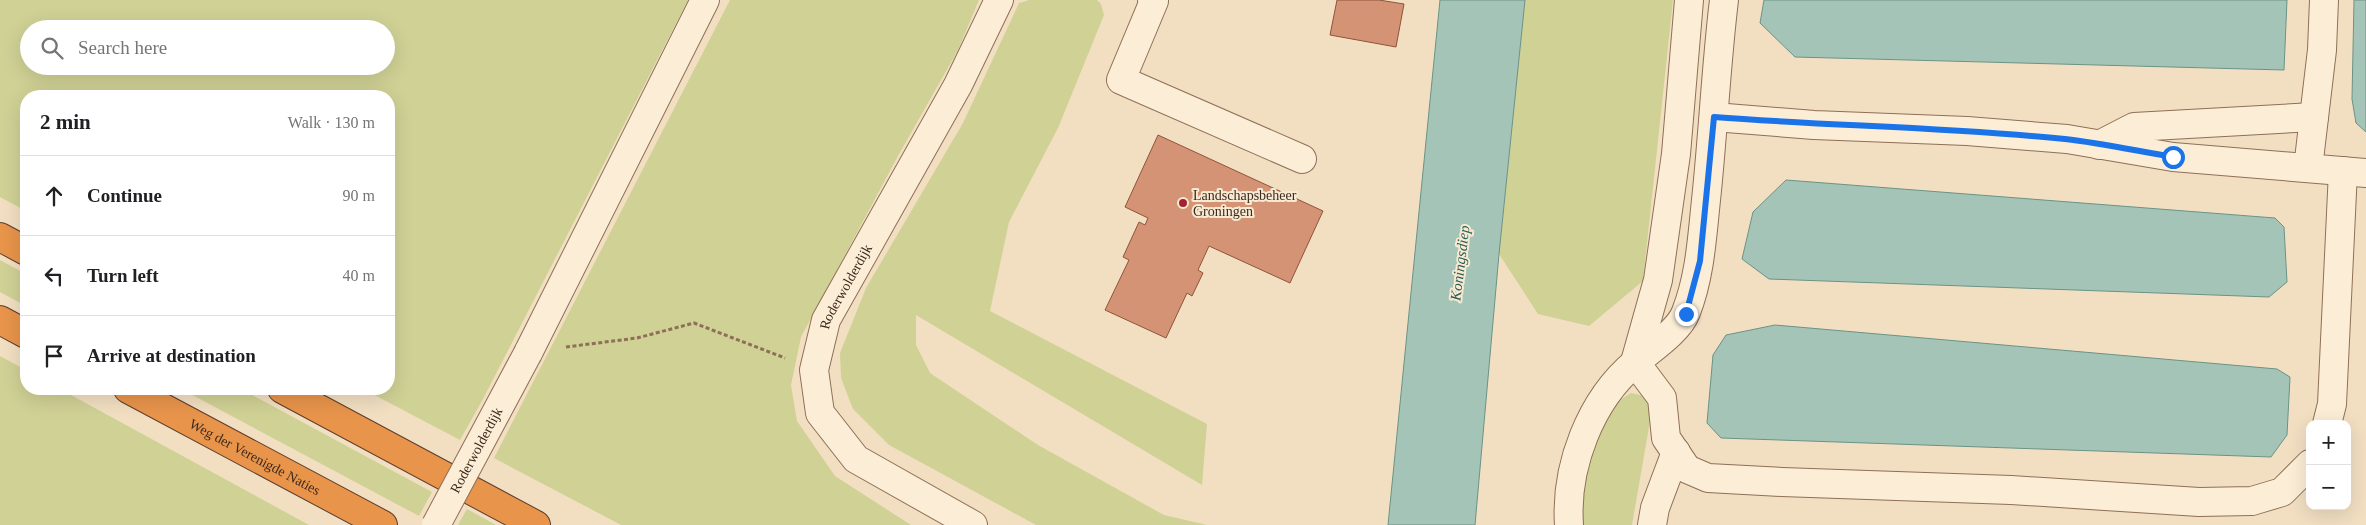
<!DOCTYPE html>
<html lang="en">
<head>
<meta charset="utf-8">
<style>
	body { margin:0; font-family:Georgia,serif; background:#f2f2f2; color:#202124 }
	.controls { position:absolute; right:15px; bottom:15px; display:grid; overflow:hidden; border-radius:10px; box-shadow:0 5px 20px #0002 }
	.controls button { width:45px; height:45px; display:grid; place-items:center; padding:0; border:0; border-bottom:1px solid #e0e0e0; background:#fff; color:#202124; font:25px sans-serif }
	.stop { position:absolute; width:15px; height:15px; margin:-11px; border:4px solid #1a73e8; border-radius:50%; background:#fff }
	.stop.end { background:#1a73e8; border-color:#fff; box-shadow:0 1px 5px #0008 }
	.list { margin:0; padding:0; list-style:none }
	h2 { display:flex; justify-content:space-between; align-items:center; height:65px; margin:0; padding:0 20px; font-size:21px }
	h2 small { font-size:16px; font-weight:400; color:#757577 }
	.list li { display:grid; grid-template-columns:32px 1fr auto; gap:15px; align-items:center; box-sizing:border-box; height:80px; padding:0 20px; border-top:1px solid #e0e0e0 }
	.list b { display:block; font-size:19px; white-space:nowrap }
	.list em { font-size:16px; font-style:normal; color:#757577 }
	.icon { flex:none; width:28px; height:28px; fill:none; stroke:currentColor; stroke-width:2; stroke-linecap:round; stroke-linejoin:round }
	.map { position:relative; flex:none; width:2366px; height:525px; overflow:hidden }
	.search { position:absolute; background:#fff; box-shadow:0 5px 20px #0002; left:20px; top:20px; width:375px; height:55px; display:flex; align-items:center; gap:12px; box-sizing:border-box; padding:0 18px; border-radius:28px; color:#757577; font-size:19px }
	.panel { position:absolute; background:#fff; box-shadow:0 5px 20px #0002; left:20px; top:90px; width:375px; height:305px; border-radius:20px }
	.map>svg:first-child { display:block }
	.green { fill:#d0d195; fill-rule:evenodd }
	.water { fill:#a5c4b8; stroke:#6a9385 }
	.building { fill:#d39374; stroke:#8f543b }
	.lines { fill:none; stroke-linecap:round; stroke-linejoin:round }
	.minor-casing { stroke:#8e6f57; stroke-width:30 }
	.highway-casing { stroke:#5b3d2c; stroke-width:30 }
	.path { stroke:#8e6f57; stroke-width:3; stroke-dasharray:4 2.5; stroke-linecap:butt }
	.minor { stroke:#fcedd6; stroke-width:28 }
	.highway { stroke:#e8944b; stroke-width:28 }
	.minor-bridge-casing { stroke:#8e6f57; stroke-width:30; stroke-linecap:butt }
	.minor-bridge { stroke:#fcedd6; stroke-width:28 }
	.route { stroke:#1a73e8; stroke-width:6 }
	.poi-dot { fill:#a2222f; stroke:#f8ead2; stroke-width:2 }
	.labels { text-anchor:middle; dominant-baseline:central; stroke-width:4; stroke-linejoin:round; paint-order:stroke }
	.poi-label { font-size:14px; fill:#3c291d; stroke:#f8ead2; text-anchor:start }
	.street-label { font-size:14px; fill:#3c291d; stroke:#f8ead2 }
	.water-label { font-size:15px; font-style:italic; fill:#2b5d55; stroke:#f8ead2 }
</style>
</head>
<body>
<div class="map">
<svg width="2366" height="525" viewBox="0 0 2366 525">
	<rect width="100%" height="100%" fill="#f2dfc2"/>
	<!-- green -->
	<path class="green" d="M0,0H688L482,401L460,440L363,389H389V96H26V211L0,197ZM29,29H386V66H29Z
		M730,0H979L958,50L898,156L801,337L791,385L797,421L835,476L911,525H621L494,458Z
		M1029,0H1097L1101,4L1104,15L1058,128L1009,222L990,311L1207,424L1202,485L916,315V345L930,373L1038,445L1164,515L1207,525H1036L889,445L853,409L841,378L840,353L866,288L963,123L1019,3Z
		M1525,0H1673L1643,281L1589,326L1538,314L1499,254Z
		M0,260L26,274V306L0,292Z
		M0,356L26,370V389H60L309,525H0Z
		M181,389H241L432,492L419,516Z
		M1631,393L1645,396L1653,404L1632,525H1575L1583,466L1615,403Z
		M467,509L496,525H458Z"/>
	<!-- water -->
	<path class="water" d="M1440,0H1525L1499,254L1475,525H1388Z
		M1764,0H2287L2284,70L1795,57L1760,23Z
		M2354,0H2366V132L2356,123L2352,99Z
		M1786,180L2275,218L2284,227L2287,282L2269,297L1769,279L1742,259L1753,212Z
		M1775,325L2277,369L2290,377L2287,435L2271,457L1721,438L1707,423L1713,355L1726,335Z"/>
	<!-- building -->
	<path class="building" d="M1337,0H1379L1404,4L1396,47L1330,35Z
		M1158,135L1323,211L1290,283L1209,246L1198,270L1203,273L1192,296L1187,293L1166,338L1105,310L1129,260L1123,257L1139,222L1145,225L1148,218L1125,207Z"/>
	<g class="lines">
		<!-- minor casing -->
		<g class="minor-casing">
			<g id="minor">
				<path d="M1152,0L1154,1L1121,80L1302,159"/>
				<path d="M1689,0L1676,154L1658,280L1635,362L1662,398L1666,438L1687,469L1708,478L1782,482L2011,490L2199,502L2252,501L2282,492L2310,464"/>
				<path d="M1714,117L1814,125L1967,131L2067,139L2173,157L2366,173"/>
				<path d="M2099,145L2134,127L2314,117"/>
				<path d="M2308,168L2322,50L2324,0"/>
				<path d="M528,353L705,0"/>
				<path d="M2327,424L2332,404L2343,171"/>
				<path id="s1" d="M973,525L856,459L820,413L814,370L826,320L958,85L999,0"/>
				<path d="M1569,525C1565,467 1590,400 1636,362C1651,349 1679,331 1686,312C1700,276 1702,238 1706,200C1713,134 1716,66 1724,0"/>
				<path d="M1652,525L1655,508L1676,452"/>
			</g>
		</g>
		<!-- highway casing -->
		<g class="highway-casing">
			<g id="highway">
				<path d="M0,237L26,251"/>
				<path d="M0,320L26,334"/>
				<path id="s2" d="M128,389L383,525"/>
				<path d="M282,389L536,525"/>
			</g>
		</g>
		<!-- path -->
		<path class="path" d="M566,347L637,338L694,323L785,358"/>
		<!-- minor -->
		<use href="#minor" class="minor"/>
		<!-- highway -->
		<use href="#highway" class="highway"/>
		<!-- minor-bridge casing -->
		<g class="minor-bridge-casing">
			<g id="minor-bridge">
				<path id="s3" d="M436,525L528,353"/>
			</g>
		</g>
		<!-- minor-bridge -->
		<use href="#minor-bridge" class="minor-bridge"/>
	</g>
	<g class="lines">
		<!-- route -->
		<path class="route" d="M1686,314L1700,261L1714,117C1831,126 1948,127 2065,139C2101,143 2137,151 2173,157"/>
	</g>
	<!-- markers -->
	<circle class="poi-dot" cx="1183" cy="203" r="5"/>
	<g class="labels">
		<!-- poi labels -->
		<g class="poi-label">
			<text x="1193" y="195">Landschapsbeheer<tspan x="1193" dy="16">Groningen</tspan></text>
		</g>
		<!-- street labels -->
		<g class="street-label">
			<text stroke="none"><textPath href="#s1" startOffset="326">Roderwolderdijk</textPath></text>
			<text stroke="none"><textPath href="#s3" startOffset="85">Roderwolderdijk</textPath></text>
			<text stroke="none"><textPath href="#s2" startOffset="144">Weg der Verenigde Naties</textPath></text>
		</g>
		<!-- water labels -->
		<g class="water-label">
			<text transform="translate(1460 263) rotate(-83)">Koningsdiep</text>
		</g>
	</g>
</svg>
<div class="controls">
<button>+</button>
<button>−</button>
</div>
<div class="stop" style="left:2173px;top:157px"></div>
<div class="stop end" style="left:1686px;top:314px"></div>
<div class="search"><svg class="icon" aria-label="search" viewBox="0 0 24 24"><circle cx="10" cy="10" r="6"/><path d="M15 15l6 6"/></svg>Search here</div>
<section class="panel">
<h2>2 min<small>Walk · 130 m</small></h2>
<ul class="list">
<li><svg class="icon" aria-label="ahead" viewBox="0 0 24 24"><path d="M12 20V5M6 11l6-6 6 6"/></svg><div><b>Continue</b></div><em>90 m</em></li>
<li><svg class="icon" aria-label="left" viewBox="0 0 24 24"><path d="M17 20v-9H6M10 6l-5 5 5 5"/></svg><div><b>Turn left</b></div><em>40 m</em></li>
<li><svg class="icon" aria-label="arrive" viewBox="0 0 24 24"><path d="M6 21V4h12l-3 4 3 4H6"/></svg><div><b>Arrive at destination</b></div></li>
</ul>
</section>
</div>
</body>
</html>
